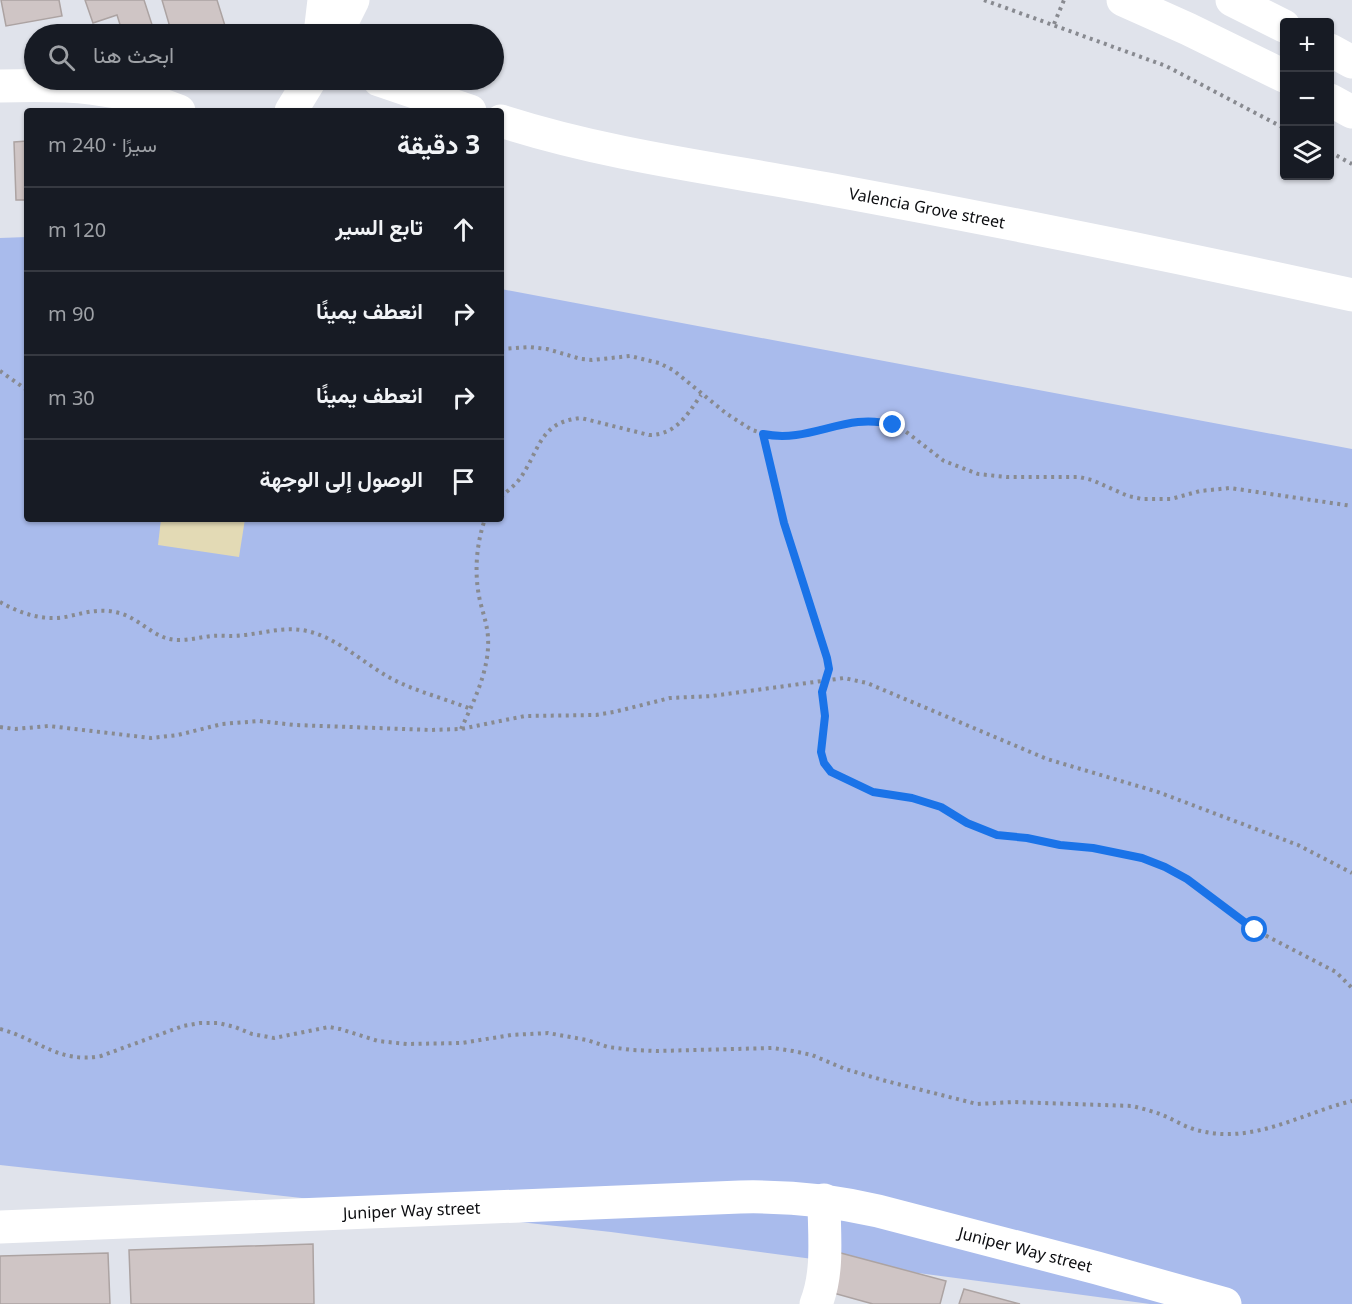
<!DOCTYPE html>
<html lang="ar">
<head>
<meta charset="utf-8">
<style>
	body { margin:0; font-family:"Noto Sans",Vazirmatn,sans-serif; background:#242831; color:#f1f3f6; direction:rtl }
	.controls { position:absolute; right:18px; top:18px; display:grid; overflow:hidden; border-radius:6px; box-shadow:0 2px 4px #0004 }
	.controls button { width:54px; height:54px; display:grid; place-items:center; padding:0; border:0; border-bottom:2px solid #363941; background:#171b24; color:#f1f3f6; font:30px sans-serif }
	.stop { position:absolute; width:18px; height:18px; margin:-14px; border:4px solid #1a73e8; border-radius:50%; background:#fff }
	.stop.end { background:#1a73e8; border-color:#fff; box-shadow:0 2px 6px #0008 }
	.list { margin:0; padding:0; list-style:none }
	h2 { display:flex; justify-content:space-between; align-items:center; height:78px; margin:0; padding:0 24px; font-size:26px }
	h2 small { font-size:20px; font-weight:400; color:#9ea1a6 }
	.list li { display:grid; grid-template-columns:39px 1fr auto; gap:18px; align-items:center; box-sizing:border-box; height:84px; padding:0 24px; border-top:2px solid #363941 }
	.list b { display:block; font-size:22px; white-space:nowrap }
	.list em { font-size:20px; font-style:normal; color:#9ea1a6 }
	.icon { flex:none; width:33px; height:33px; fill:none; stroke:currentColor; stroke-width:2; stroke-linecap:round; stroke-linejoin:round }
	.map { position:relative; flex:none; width:1352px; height:1304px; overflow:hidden; direction:ltr }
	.search { position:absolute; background:#171b24; box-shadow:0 2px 4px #0004; left:24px; top:24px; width:480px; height:66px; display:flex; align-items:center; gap:15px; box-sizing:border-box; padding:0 21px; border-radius:33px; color:#9ea1a6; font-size:22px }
	.panel { position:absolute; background:#171b24; box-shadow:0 2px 4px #0004; left:24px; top:108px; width:480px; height:414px; border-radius:6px; direction:rtl }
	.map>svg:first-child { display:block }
	.green { fill:#a9bbec }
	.sand { fill:#e3dab5 }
	.building { fill:#cfc5c5; stroke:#aca3a2; stroke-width:1.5 }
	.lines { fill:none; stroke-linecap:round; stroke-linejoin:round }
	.path { stroke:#888a90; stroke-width:4; stroke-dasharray:3 4.5; stroke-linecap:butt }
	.minor { stroke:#fff; stroke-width:33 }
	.route { stroke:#1a73e8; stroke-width:8 }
	.labels { text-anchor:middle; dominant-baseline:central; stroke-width:4.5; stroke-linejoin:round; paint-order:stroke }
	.street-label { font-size:16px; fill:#0c0d10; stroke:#edf0f8 }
</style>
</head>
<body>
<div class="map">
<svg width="1352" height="1304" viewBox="0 0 1352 1304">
	<rect width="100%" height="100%" fill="#e0e3eb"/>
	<!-- green -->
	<path class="green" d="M27,237V519H501V289L1352,449V1304H1150L611,1232L0,1165V238Z"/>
	<!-- sand -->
	<path class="sand" d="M161,519H245L239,557L158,545Z"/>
	<!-- building -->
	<path class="building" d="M1,0H59L62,16L6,26Z
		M85,0H144L155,34H123L117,15L93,23Z
		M162,0H217L226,29L206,34H172Z
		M27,141V200H16L14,142Z
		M313,1244L314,1304H131L129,1250Z
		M837,1252L946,1281L940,1304H873L826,1291Z
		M108,1253L110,1304H0V1256Z
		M964,1289L1020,1304H959Z"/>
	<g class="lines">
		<!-- path -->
		<path class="path" d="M984,0L1166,66L1284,128
			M1054,24L1064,0
			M1330,152L1352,164
			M501,349L529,347L547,349L581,359L592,360L630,356L659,363L673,370L727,414L752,430L775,437L799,435L854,421H881L905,431L944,461L978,474L1007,477H1079L1092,480L1128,496L1142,499H1171L1200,491L1230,488L1352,506
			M0,371L27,390
			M763,434L784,523L827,658L829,669L822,692L825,716L821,752L824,763L831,773L873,792L912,798L941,807L967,823L997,835L1027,838L1060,845L1118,852L1165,867L1208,893L1255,930L1336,972L1352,988
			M501,497C506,492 513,487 518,481C540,453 537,422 581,418L649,435C676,435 687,415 701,395
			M0,602C21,614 46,622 70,616C87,612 102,608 119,613C142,619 155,641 180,640C191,640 201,637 212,636C222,635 233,637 244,635C265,633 285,626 307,631C339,638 365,665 394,680C418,692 446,699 471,709
			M0,727L15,729L49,726L151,738L178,735L222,724L259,721L295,725L431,730L461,729L525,716L596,715L614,712L670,698L712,696L844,678L867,683L1047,759L1158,792L1298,845L1352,873
			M461,729C474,701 490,669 488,637C487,624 483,613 480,601C474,574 476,545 485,519
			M0,1029C38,1039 59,1064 101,1056L183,1026L200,1023H218L235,1027L252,1034L274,1038L329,1027L340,1029L378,1041L407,1044L462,1043L511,1035L548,1033L587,1040L608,1047L633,1050L657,1051L773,1048L793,1051L812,1055L845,1069L886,1081L977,1104L1014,1102L1132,1106C1144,1109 1156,1112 1167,1117C1178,1122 1189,1129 1201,1131C1254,1144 1302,1113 1352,1101"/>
		<!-- minor -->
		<g class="minor">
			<path d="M1123,0L1188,29L1284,76"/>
			<path d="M1232,0L1284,26"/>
			<path d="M320,34L324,0"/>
			<path d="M336,34L353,0"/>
			<path d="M1330,50L1352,62"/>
			<path d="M379,80L470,111"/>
			<path d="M0,86C69,84 114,85 179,111"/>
			<path d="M1330,100L1352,112"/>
			<path d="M291,111L310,80"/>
			<path id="s1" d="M501,121C610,156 722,169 833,190C1007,222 1180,257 1352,295"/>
			<path id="s2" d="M0,1227L740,1197C787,1196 832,1200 878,1211L1097,1268L1225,1304"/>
			<path d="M816,1304C829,1271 824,1234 824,1200"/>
		</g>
	</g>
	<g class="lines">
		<!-- route -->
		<path class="route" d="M893,425C845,411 812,444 763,434L784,523L827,658L829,669L822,692L825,716L821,752L824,763L831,772L873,792L912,798L941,807L967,823L997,835L1027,838L1060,845L1093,848L1142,858L1165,867L1187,879L1255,930"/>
	</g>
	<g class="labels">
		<!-- street labels -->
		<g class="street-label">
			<text stroke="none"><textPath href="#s1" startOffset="435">Valencia Grove street</textPath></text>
			<text stroke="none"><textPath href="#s2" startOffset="412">Juniper Way street</textPath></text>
			<text stroke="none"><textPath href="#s2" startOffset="1032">Juniper Way street</textPath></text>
		</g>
	</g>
</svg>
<div class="controls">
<button>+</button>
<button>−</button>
<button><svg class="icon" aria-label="layers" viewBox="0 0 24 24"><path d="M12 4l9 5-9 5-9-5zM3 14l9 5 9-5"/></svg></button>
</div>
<div class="stop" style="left:1255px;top:930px"></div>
<div class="stop end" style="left:893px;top:425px"></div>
<div class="search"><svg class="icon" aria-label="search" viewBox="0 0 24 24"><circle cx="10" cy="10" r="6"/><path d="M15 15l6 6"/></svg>ابحث هنا</div>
<section class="panel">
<h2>3 دقيقة<small>سيرًا · 240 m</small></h2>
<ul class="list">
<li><svg class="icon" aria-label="ahead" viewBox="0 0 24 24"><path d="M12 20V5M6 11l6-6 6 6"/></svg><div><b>تابع السير</b></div><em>120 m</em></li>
<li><svg class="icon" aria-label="right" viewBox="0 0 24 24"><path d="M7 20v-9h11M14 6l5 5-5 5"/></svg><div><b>انعطف يمينًا</b></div><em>90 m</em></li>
<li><svg class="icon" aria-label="right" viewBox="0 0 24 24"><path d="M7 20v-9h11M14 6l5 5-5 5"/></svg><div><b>انعطف يمينًا</b></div><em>30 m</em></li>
<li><svg class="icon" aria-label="arrive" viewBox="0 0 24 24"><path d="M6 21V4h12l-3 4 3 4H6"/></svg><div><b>الوصول إلى الوجهة</b></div></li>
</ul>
</section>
</div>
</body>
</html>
